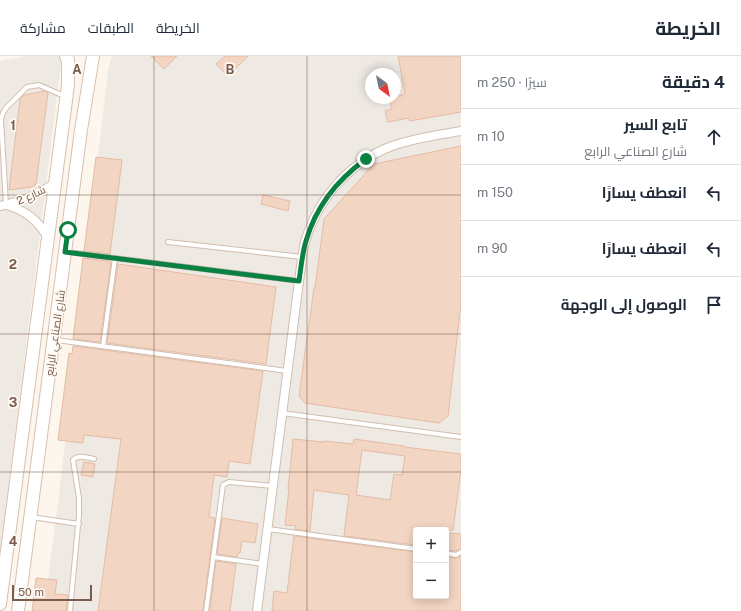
<!DOCTYPE html>
<html lang="ar">
<head>
<meta charset="utf-8">
<style>
	body { margin:0; font-family:"Public Sans",Cairo,sans-serif; background:#f6f6f7; color:#1f2937; direction:rtl }
	.controls { position:absolute; right:12px; bottom:12px; display:grid; overflow:hidden; border-radius:4px; box-shadow:0 2px 10px #0003 }
	.controls button { width:36px; height:36px; display:grid; place-items:center; padding:0; border:0; border-bottom:1px solid #e0e1e3; background:#fff; color:#1f2937; font:20px sans-serif }
	.compass { position:absolute; left:365px; top:12px; width:36px; height:36px; border-radius:50%; background:#fff; box-shadow:0 2px 10px #0003; rotate:147deg }
	.scale { position:absolute; left:12px; bottom:10px; width:80px; box-sizing:border-box; padding-left:4px; border:2px solid #7a5c4d; border-top:0; font-size:11px; line-height:14px; white-space:nowrap; color:#7a5c4d; -webkit-text-stroke:3px #fffaf3; paint-order:stroke }
	.stop { position:absolute; width:12px; height:12px; margin:-9px; border:3px solid #0b8043; border-radius:50%; background:#fff }
	.stop.end { background:#0b8043; border-color:#fff; box-shadow:0 1px 4px #0008 }
	.list { margin:0; padding:0; list-style:none }
	h2 { display:flex; justify-content:space-between; align-items:center; height:52px; margin:0; padding:0 16px; font-size:17px }
	h2 small { font-size:13px; font-weight:400; color:#747a83 }
	.list li { display:grid; grid-template-columns:26px 1fr auto; gap:12px; align-items:center; box-sizing:border-box; height:56px; padding:0 16px; border-top:1px solid #e0e1e3 }
	.list b { display:block; font-size:15px; white-space:nowrap }
	.list p { margin:0; font-size:13px; white-space:nowrap; color:#747a83 }
	.list em { font-size:13px; font-style:normal; color:#747a83 }
	.icon { flex:none; width:22px; height:22px; fill:none; stroke:currentColor; stroke-width:2; stroke-linecap:round; stroke-linejoin:round }
	.map { position:relative; flex:none; width:461px; height:555px; overflow:hidden; direction:ltr }
	header { display:flex; align-items:center; gap:24px; box-sizing:border-box; height:56px; padding:0 20px; background:#fff; border-bottom:1px solid #e0e1e3 }
	header strong { font-size:19px }
	nav { display:flex; gap:22px; margin-inline-start:auto; font-size:14px }
	main { display:flex }
	aside { flex:1; background:#fff }
	.map>svg:first-child { display:block }
	.industrial { fill:#efe9e4; fill-rule:evenodd }
	.building { fill:#f3d5c3; stroke:#e6bba3; fill-rule:evenodd }
	.lines { fill:none; stroke-linecap:round; stroke-linejoin:round }
	.service-casing { stroke:#d1beb0; stroke-width:6 }
	.minor-casing { stroke:#d1beb0; stroke-width:10 }
	.secondary-casing { stroke:#d6c0b0; stroke-width:14 }
	.service { stroke:#fff; stroke-width:4 }
	.minor { stroke:#fff; stroke-width:8 }
	.secondary { stroke:#fff; stroke-width:12 }
	.route { stroke:#0b8043; stroke-width:5 }
	.grid { fill:none; stroke:#7a5c4d; stroke-width:1; stroke-opacity:0.55 }
	.labels { text-anchor:middle; dominant-baseline:central; stroke-width:3.5; stroke-linejoin:round; paint-order:stroke }
	.street-label { font-size:11px; fill:#7a5c4d; stroke:#fffaf3 }
	.grid-label { font-size:13px; text-anchor:middle; font-weight:bold; fill:#7a5c4d; stroke:#fffaf3; stroke-width:3.5; stroke-linejoin:round; paint-order:stroke }
</style>
</head>
<body>
<header>
<strong>الخريطة</strong>
<nav><a>الخريطة</a><a>الطبقات</a><a>مشاركة</a></nav>
</header>
<main>
<aside>
<h2>4 دقيقة<small>سيرًا · 250 m</small></h2>
<ul class="list">
<li><svg class="icon" aria-label="ahead" viewBox="0 0 24 24"><path d="M12 20V5M6 11l6-6 6 6"/></svg><div><b>تابع السير</b><p>شارع الصناعي الرابع</p></div><em>10 m</em></li>
<li><svg class="icon" aria-label="left" viewBox="0 0 24 24"><path d="M17 20v-9H6M10 6l-5 5 5 5"/></svg><div><b>انعطف يسارًا</b></div><em>150 m</em></li>
<li><svg class="icon" aria-label="left" viewBox="0 0 24 24"><path d="M17 20v-9H6M10 6l-5 5 5 5"/></svg><div><b>انعطف يسارًا</b></div><em>90 m</em></li>
<li><svg class="icon" aria-label="arrive" viewBox="0 0 24 24"><path d="M6 21V4h12l-3 4 3 4H6"/></svg><div><b>الوصول إلى الوجهة</b></div></li>
</ul>
</aside>
<div class="map">
<svg width="461" height="555" viewBox="0 0 461 555">
	<rect width="100%" height="100%" fill="#fdf6ec"/>
	<!-- industrial -->
	<path class="industrial" d="M27,0H62L0,500V5Z
		M112,0H461V555H44L58,447L108,14ZM371,18H395V42H371ZM416,474H446V540H416Z"/>
	<!-- building -->
	<path class="building" d="M151,0H177L164,13Z
		M225,0H248L228,20L216,8Z
		M398,0H461V56L410,65L409,62L388,66L385,55L392,53L389,42H395V41L405,38Z
		M45,35L48,37L36,128L32,131L9,134L20,43L24,39Z
		M461,90V248L448,360L439,367L305,347L299,340L314,232H315L324,163L374,108Z
		M96,101L122,104L110,198L84,195Z
		M263,139L290,145L288,155L261,148Z
		M83,202L109,205L108,206L111,207L100,286L73,283Z
		M118,208L276,231L266,308L107,287Z
		M73,290L263,315L250,408L229,405L227,421L214,419L209,461L215,462L203,555H98L121,383L84,379L83,387L58,384L69,297L72,298Z
		M293,383L324,386V385L353,388L354,383L404,390V391L461,398V413L453,474H416V489L344,480L349,439L314,434L310,475L295,473L296,470L285,469L289,433H288ZM362,394L405,400L402,419L394,418L390,444L356,439Z
		M84,406L95,408L93,421L81,419Z
		M222,462L258,468L255,487L242,485L240,497H238L237,501L217,498Z
		M446,477L461,478V493L455,495L446,494Z
		M294,480L416,496V540H446V501L456,502L461,500V555H272L274,535L287,537Z
		M216,505L236,508L230,555H210Z
		M36,522L57,524L55,538L68,539L66,555H32Z"/>
	<g class="lines">
		<!-- service casing -->
		<g class="service-casing">
			<path id="service" d="M6,148L1,63L3,57L6,52L27,31L39,29L64,40
				M168,186L302,201
				M67,196L299,225
				M56,284L287,315
				M103,290L115,202
				M282,357L461,381
				M31,461L79,468
				M268,473L416,493
				M446,497L456,499L461,496
				M213,501L263,508
				M70,555L79,459V442L73,404C78,398 87,402 94,403
				M206,555L223,429L229,426L273,430"/>
		</g>
		<!-- minor casing -->
		<g class="minor-casing">
			<path id="minor" d="M7,149C26,155 38,164 48,182
				M0,150C21,146 38,139 55,127
				M257,555L299,225C301,212 302,199 305,186C318,142 350,106 392,90C414,82 438,79 461,75"/>
		</g>
		<!-- secondary casing -->
		<g class="secondary-casing">
			<path id="secondary" d="M0,548L68,29V4L66,0
				M18,555L81,74L93,0"/>
		</g>
		<!-- service -->
		<use href="#service" class="service"/>
		<!-- minor -->
		<use href="#minor" class="minor"/>
		<!-- secondary -->
		<use href="#secondary" class="secondary"/>
	</g>
	<g class="lines">
		<!-- route -->
		<path class="route" d="M68,174L65,196L299,225C301,212 302,198 306,185C316,150 337,124 366,103"/>
	</g>
	<!-- grid -->
	<path class="grid" d="M154,0V555M307,0V555M0,139H461M0,278H461M0,416H461"/>
	<g class="labels">
		<!-- street labels -->
		<g class="street-label">
			<text transform="translate(31 139) rotate(-25)">شارع 2</text>
			<text transform="translate(55 277) rotate(-82)">شارع الصناعي الرابع</text>
		</g>
	</g>
	<g class="grid-label">
		<text x="77" y="18">A</text>
		<text x="230" y="18">B</text>
		<text x="13" y="74">1</text>
		<text x="13" y="213">2</text>
		<text x="13" y="351">3</text>
		<text x="13" y="490">4</text>
	</g>
</svg>
<div class="controls">
<button>+</button>
<button>−</button>
</div>
<svg class="compass" viewBox="-18 -18 36 36"><path d="M0-13l5 13h-10z" fill="#e53935"/><path d="M0 13l5-13h-10z" fill="#747a83"/></svg>
<div class="scale">50 m</div>
<div class="stop" style="left:68px;top:174px"></div>
<div class="stop end" style="left:366px;top:103px"></div>
</div>
</main>
</body>
</html>
